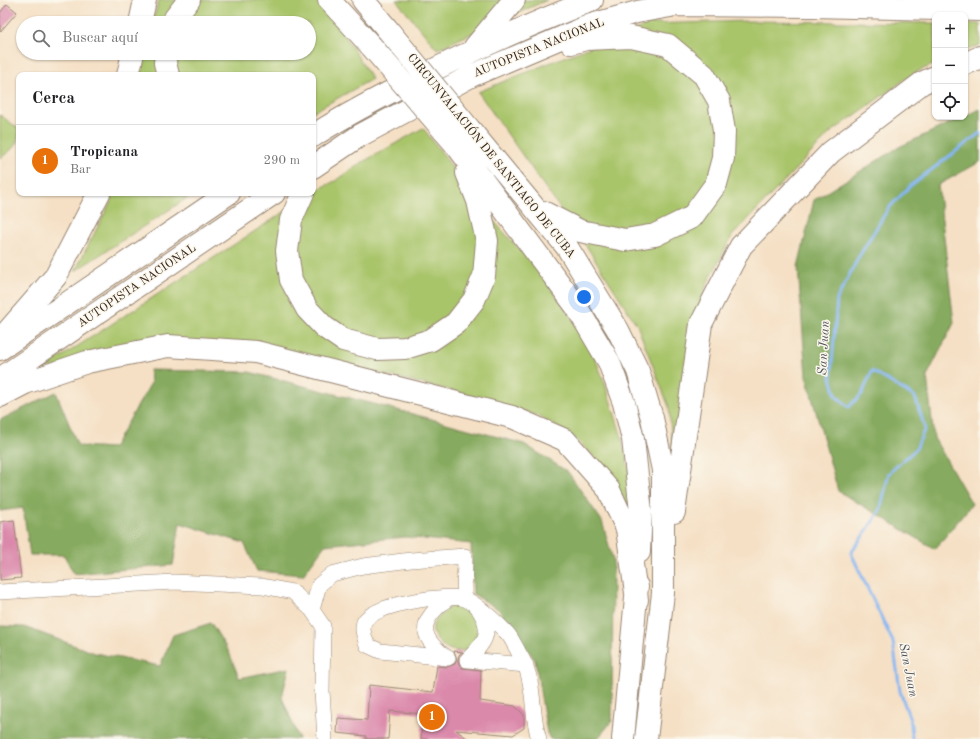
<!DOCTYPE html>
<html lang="es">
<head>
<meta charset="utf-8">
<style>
	body { margin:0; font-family:"Old Standard TT",serif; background:#f2f2f2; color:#202124 }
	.controls { position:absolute; right:12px; top:12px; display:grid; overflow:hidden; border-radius:8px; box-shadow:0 1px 3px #0004 }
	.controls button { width:36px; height:36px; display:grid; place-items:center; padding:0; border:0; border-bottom:1px solid #e0e0e0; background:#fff; color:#202124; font:20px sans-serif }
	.you { position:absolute; left:584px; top:297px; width:14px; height:14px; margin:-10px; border:3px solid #fff; border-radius:50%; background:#1a73e8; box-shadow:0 0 0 6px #1a73e833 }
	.badge { display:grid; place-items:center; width:26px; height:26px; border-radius:50%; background:#ea580c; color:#fff; font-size:13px; font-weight:700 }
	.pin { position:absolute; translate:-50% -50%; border:2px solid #fff; box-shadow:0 1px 4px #0006 }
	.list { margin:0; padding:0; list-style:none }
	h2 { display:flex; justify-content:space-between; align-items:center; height:52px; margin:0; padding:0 16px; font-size:17px }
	h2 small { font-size:13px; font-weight:400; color:#757577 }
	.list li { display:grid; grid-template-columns:26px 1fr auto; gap:12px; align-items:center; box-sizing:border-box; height:72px; padding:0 16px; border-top:1px solid #e0e0e0 }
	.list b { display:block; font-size:15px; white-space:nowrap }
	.list p { margin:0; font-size:13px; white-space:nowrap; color:#757577 }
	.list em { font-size:13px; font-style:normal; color:#757577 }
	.icon { flex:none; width:22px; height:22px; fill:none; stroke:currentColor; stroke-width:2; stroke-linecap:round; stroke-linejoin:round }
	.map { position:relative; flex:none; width:980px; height:739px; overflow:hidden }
	.search { position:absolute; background:#fff; box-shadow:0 1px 3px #0004; left:16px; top:16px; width:300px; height:44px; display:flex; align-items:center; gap:10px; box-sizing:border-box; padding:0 14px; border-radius:22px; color:#757577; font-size:15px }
	.panel { position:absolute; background:#fff; box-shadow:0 1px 3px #0004; left:16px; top:72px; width:300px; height:124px; border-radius:8px }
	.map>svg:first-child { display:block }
	.green { fill:#a9c56b; stroke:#727844 }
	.forest { fill:#86aa5f; stroke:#606a3e }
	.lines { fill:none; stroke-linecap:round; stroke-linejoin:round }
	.stream { stroke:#87b7f2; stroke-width:3 }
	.building { fill:#db89ab }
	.minor-casing { stroke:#988572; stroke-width:16 }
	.highway-casing { stroke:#988572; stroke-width:24 }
	.minor { stroke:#fff; stroke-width:15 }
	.highway { stroke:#fff; stroke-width:22 }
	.highway-bridge-casing { stroke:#988572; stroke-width:24; stroke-linecap:butt }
	.highway-bridge { stroke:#fff; stroke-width:22 }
	.labels { text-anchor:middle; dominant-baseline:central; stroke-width:3; stroke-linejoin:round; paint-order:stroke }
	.street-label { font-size:12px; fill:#3b2a1e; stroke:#fbf7ec }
	.water-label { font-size:13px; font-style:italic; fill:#52545e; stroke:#fbf7ec }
</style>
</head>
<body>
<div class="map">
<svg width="980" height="739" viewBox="0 0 980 739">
	<rect width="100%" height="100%" fill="#fbf7ec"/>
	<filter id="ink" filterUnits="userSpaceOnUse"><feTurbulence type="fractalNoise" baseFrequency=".025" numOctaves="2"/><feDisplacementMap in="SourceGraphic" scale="8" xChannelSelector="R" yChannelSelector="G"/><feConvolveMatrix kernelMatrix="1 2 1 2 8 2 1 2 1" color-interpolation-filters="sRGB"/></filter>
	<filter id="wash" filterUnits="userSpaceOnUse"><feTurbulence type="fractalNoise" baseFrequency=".012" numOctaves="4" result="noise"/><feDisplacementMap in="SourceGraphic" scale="16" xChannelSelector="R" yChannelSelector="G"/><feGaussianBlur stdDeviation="0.9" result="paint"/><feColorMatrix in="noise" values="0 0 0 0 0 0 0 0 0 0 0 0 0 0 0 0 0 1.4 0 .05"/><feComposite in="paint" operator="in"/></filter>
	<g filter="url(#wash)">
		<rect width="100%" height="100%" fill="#f5e0c5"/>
		<!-- green -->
		<path class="green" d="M159,0H318L326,6L372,79L313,112V75H142L145,53H309V23H152Z
			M396,0H547L437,49Z
			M748,21L935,23V64L914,73L830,133L732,236L706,286L693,336L674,470L669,407L637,325L587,247L478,92L554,61L640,28L646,24Z
			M965,23L980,24V45L965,51Z
			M0,115L19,129C19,145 12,150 0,158Z
			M423,128L445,157L471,196L540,272L589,343L604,381L621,434L629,470L631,509L602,464L570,434L536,415L457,392L253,343L44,368L295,205L313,192L337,180L361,163Z
			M114,193H195L75,271L111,201Z
			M457,605C463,606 471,609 475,614C481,621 481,633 475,640C473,643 470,647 467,649C451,658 425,637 435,621C437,618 440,616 442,614C447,609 449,606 457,605Z"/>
		<!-- forest -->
		<path class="forest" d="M980,109V162L938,185L954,323L927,376L934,438L972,504L935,549L838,491L806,376L798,267L814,200L899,147Z
			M150,370L249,372L409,413L524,444L568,472L602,521L613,560L612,721L599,737L596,739H550L547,733L535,660L498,609L473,594L471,544L405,537L325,545L303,575L257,571L244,543L180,523L173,565L74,574L64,555H30L23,508L0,511V420L56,392L78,446L113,448L151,383Z
			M211,623L229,652L239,678L289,668L282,697L299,739H0V626L24,627L95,653L160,666L173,635Z"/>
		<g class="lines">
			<!-- stream -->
			<path class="stream" d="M912,739L911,723L900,691L893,642L851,553L880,511L889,473L916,449L925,428L915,397L872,371L862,394L849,407L836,396L831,377L837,299L858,258L888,209L910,186L980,133"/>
		</g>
		<g id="blocks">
			<!-- building -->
			<path class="building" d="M7,4L17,12L0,32V13Z
				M14,520L21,578L0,580V522Z
				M454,651L463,652L459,655L458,660L459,664L462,668L481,670L480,701L515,706L524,715V728L513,735L456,730L468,739H421L423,714L390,711L388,739H366V736L337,733L338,718L367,720L369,685L433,692L437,666L447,667L455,664L457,659Z"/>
		</g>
	</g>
	<g filter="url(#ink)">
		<use href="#blocks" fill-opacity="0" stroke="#988572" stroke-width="1"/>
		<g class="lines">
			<!-- minor casing -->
			<g class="minor-casing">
				<path id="minor" d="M0,592L174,582L262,586L293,592L312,610L323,626L322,691L325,739
					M312,610L319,585L332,574L363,566L411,560L465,556L464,599
					M448,658L380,651L367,645C365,638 361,630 364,622C373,604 447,593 465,599C477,604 498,624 507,633C511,637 514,644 517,649C519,654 523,659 525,665C535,687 531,715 539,739
					M448,658C417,636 419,620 449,598
					M467,660C484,643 494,633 479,610
					M467,660L526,665"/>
			</g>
			<!-- highway casing -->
			<g class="highway-casing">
				<path id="highway" d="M329,0L372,47
					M363,0L388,30
					M140,23L145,0
					M173,23L175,18L189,0
					M475,47L514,0
					M166,53L165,63L168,75
					M965,64L980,57
					M128,75L133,53
					M471,131L567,247L618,330L638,371L652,418L663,470V593L646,739
					M313,136C340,118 369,103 398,88C461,55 526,26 592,0
					M457,146L576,306L609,362L624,403L633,439L641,512L639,552
					M313,167L359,136L471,76L591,25L637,12L676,5L812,6L980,10
					M303,193L291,220L287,251L291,280L307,309L324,327L343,340L377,349L405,348L431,340L456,323L474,300L484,276L487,241L478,201L467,173
					M543,212L580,231L625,240L655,235L692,217L716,184L723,158L724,131L719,101L704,75L668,45L631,37L586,39L571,43
					M1,339L56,276L99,193
					M0,349L229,193
					M0,379L274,193
					M0,396L25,383L87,362L168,346L256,352L512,417L565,440L609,490L627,529L637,600
					M674,512L701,324L741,246L831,152L922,83L935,77
					M623,739L637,586"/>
			</g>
			<!-- minor -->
			<use href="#minor" class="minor"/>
			<!-- highway -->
			<use href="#highway" class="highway"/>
			<!-- highway-bridge casing -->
			<g class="highway-bridge-casing">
				<path id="highway-bridge" d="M388,30L471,131
					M372,47L457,146"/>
			</g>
			<!-- highway-bridge -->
			<use href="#highway-bridge" class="highway-bridge"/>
		</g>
	</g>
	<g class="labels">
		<!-- street labels -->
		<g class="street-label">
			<text transform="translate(539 48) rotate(-22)">AUTOPISTA NACIONAL</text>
			<text transform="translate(491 156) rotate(51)">CIRCUNVALACIÓN DE SANTIAGO DE CUBA</text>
			<text transform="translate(137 286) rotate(-34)">AUTOPISTA NACIONAL</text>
		</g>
		<!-- water labels -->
		<g class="water-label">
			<text transform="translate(824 348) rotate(-87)">San Juan</text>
			<text transform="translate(908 670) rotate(79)">San Juan</text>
		</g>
	</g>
</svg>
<div class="controls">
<button>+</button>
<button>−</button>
<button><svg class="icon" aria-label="locate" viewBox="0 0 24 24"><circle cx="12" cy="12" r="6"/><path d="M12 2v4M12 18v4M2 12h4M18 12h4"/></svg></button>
</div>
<div class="you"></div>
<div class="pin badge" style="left:432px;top:717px;background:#e8710a">1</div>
<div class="search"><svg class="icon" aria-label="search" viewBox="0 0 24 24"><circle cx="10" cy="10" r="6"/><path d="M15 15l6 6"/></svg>Buscar aquí</div>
<section class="panel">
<h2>Cerca<small></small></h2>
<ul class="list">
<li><span class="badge" style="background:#e8710a">1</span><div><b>Tropicana</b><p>Bar</p></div><em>290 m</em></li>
</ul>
</section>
</div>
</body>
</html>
